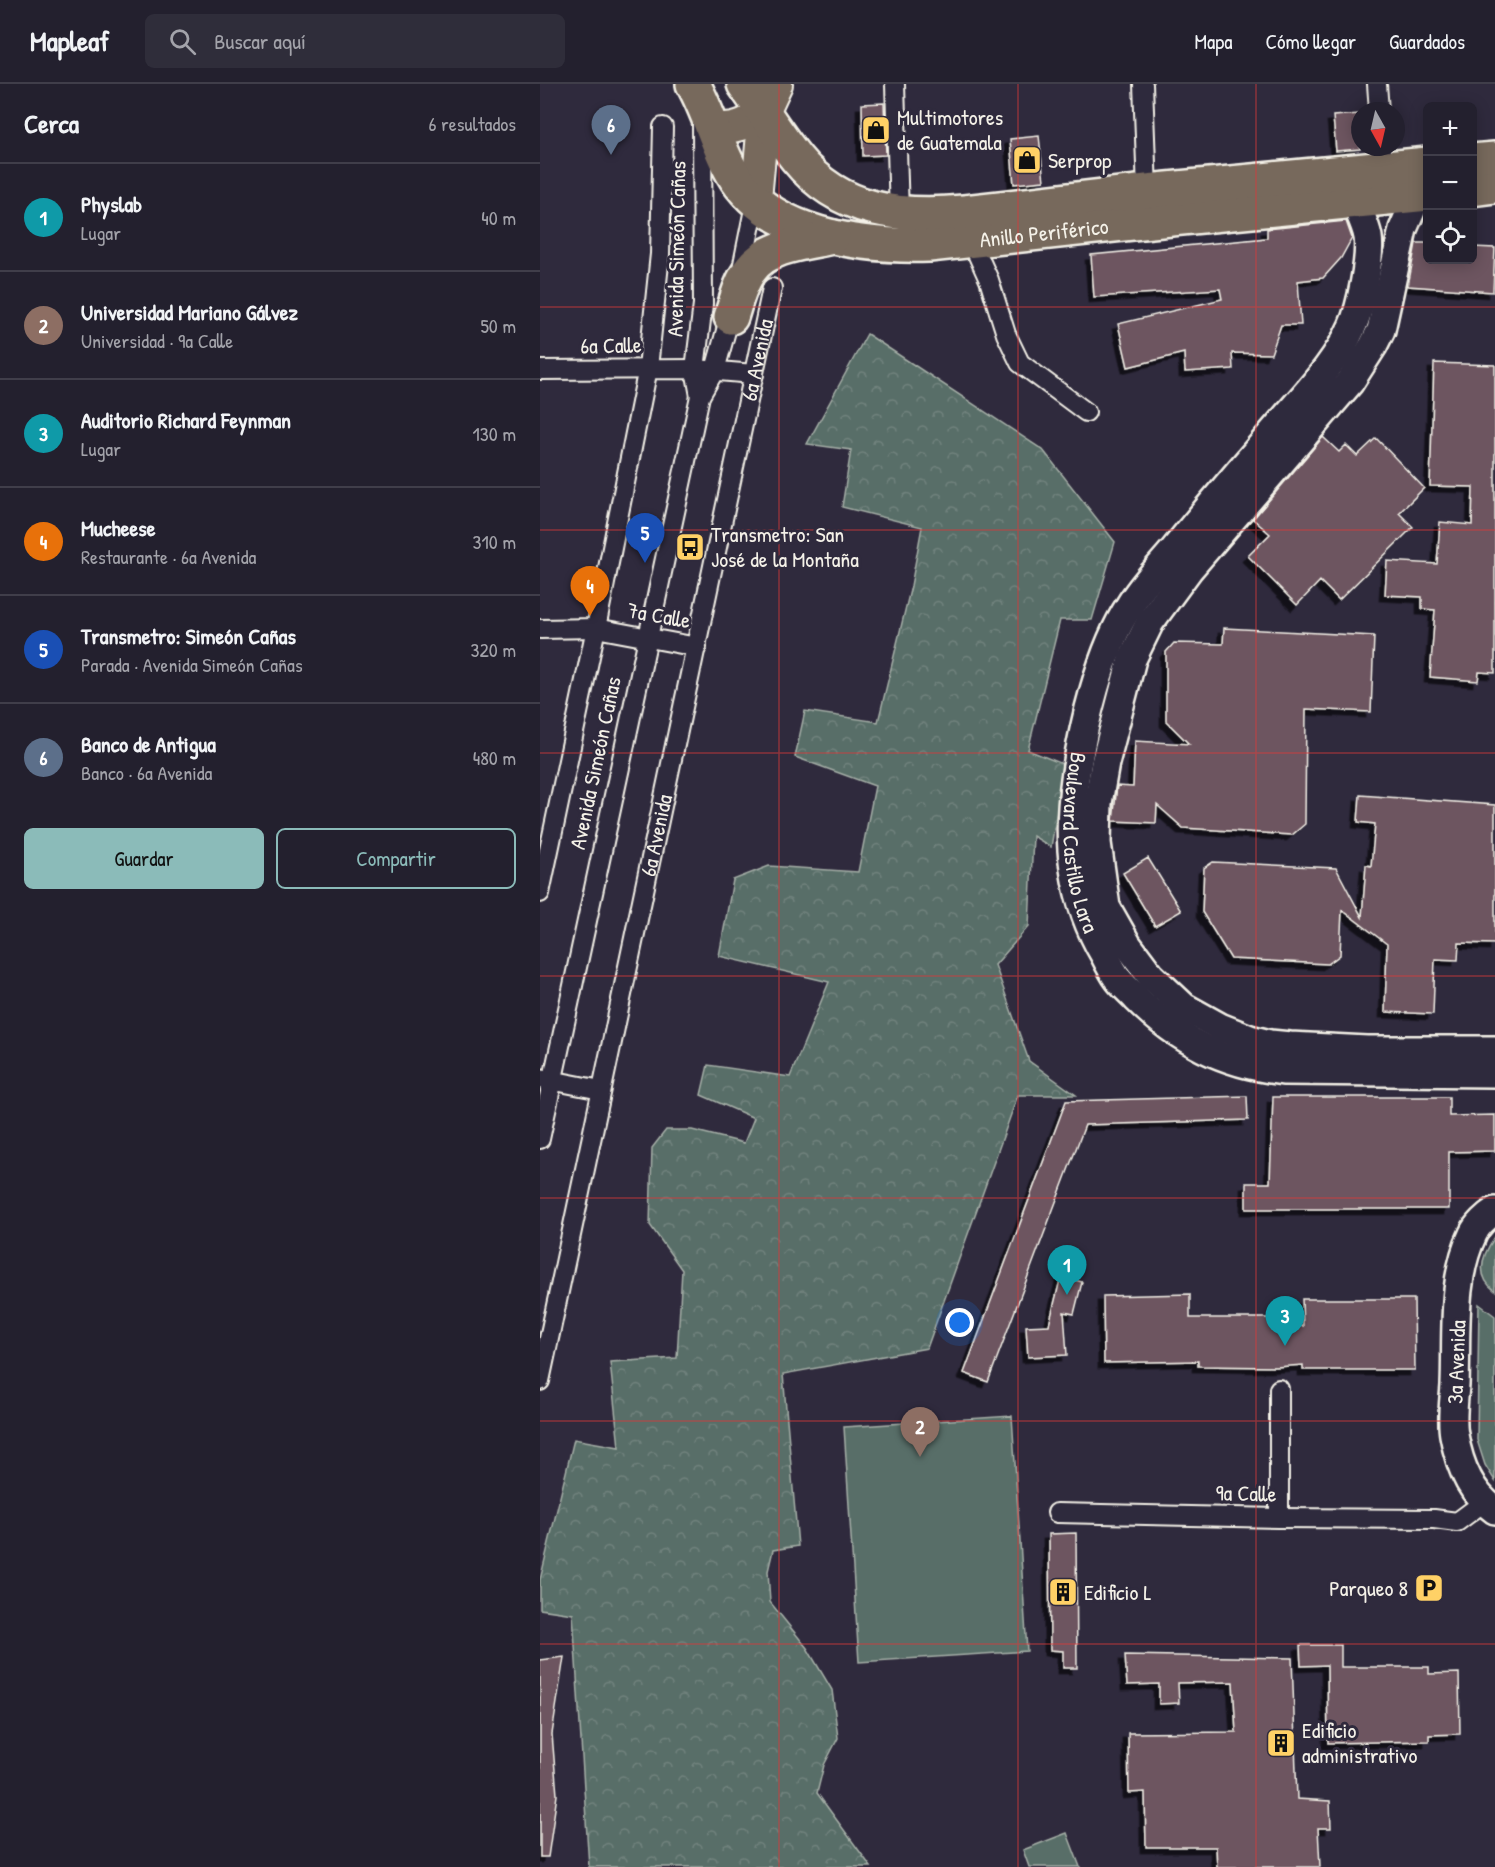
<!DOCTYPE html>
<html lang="es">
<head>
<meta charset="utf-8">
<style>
	body { margin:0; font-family:"Patrick Hand",sans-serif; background:#2f2d3a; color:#f1f3f6 }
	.controls { position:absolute; right:18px; top:18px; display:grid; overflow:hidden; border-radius:9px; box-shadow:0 3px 15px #0003 }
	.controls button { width:54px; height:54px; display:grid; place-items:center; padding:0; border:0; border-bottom:2px solid #403e4a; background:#23202e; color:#f1f3f6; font:30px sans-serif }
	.compass { position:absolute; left:811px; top:18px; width:54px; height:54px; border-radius:50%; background:#23202e; box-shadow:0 3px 15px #0003; rotate:172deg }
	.you { position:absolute; left:420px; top:1239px; width:21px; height:21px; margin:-15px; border:4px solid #fff; border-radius:50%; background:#1a73e8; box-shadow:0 0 0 9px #1a73e833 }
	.badge { display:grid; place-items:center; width:39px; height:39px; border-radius:50%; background:#8bbbb9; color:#fff; font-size:20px; font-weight:700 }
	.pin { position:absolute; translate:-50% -50px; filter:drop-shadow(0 2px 3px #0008) }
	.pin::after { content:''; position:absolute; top:32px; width:21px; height:18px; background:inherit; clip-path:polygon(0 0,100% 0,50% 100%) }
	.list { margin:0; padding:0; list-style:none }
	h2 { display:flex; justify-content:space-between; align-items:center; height:78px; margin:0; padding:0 24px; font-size:26px }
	h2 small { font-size:20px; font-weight:400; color:#a3a3aa }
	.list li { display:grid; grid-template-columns:39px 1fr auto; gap:18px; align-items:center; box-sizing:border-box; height:108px; padding:0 24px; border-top:2px solid #403e4a }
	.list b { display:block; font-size:22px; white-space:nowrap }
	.list p { margin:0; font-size:20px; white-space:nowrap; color:#a3a3aa }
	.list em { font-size:20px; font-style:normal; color:#a3a3aa }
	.actions { display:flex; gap:12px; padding:18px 24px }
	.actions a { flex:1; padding:14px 0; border:2px solid #8bbbb9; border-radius:9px; text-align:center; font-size:21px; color:#8bbbb9 }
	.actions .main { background:#8bbbb9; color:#111 }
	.icon { flex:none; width:33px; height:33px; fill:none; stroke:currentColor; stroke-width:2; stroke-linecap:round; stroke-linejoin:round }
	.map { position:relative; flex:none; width:955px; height:1783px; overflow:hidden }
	header { display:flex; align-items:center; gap:36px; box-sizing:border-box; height:84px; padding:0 30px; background:#23202e; border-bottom:2px solid #403e4a }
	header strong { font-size:28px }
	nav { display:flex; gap:33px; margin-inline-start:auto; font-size:21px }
	.search { width:420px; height:54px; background:#2f2d3a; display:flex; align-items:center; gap:15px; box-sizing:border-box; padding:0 21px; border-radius:9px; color:#a3a3aa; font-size:22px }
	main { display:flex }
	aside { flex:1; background:#23202e }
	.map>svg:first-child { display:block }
	.grass { fill:#596e68; stroke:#a6b0a8; stroke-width:1.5 }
	.forest { fill:url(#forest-crowns); stroke:#a6b0a8; stroke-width:1.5 }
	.building { fill:#6d5560; stroke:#f4f1e8; stroke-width:1.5; filter:url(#shadow) }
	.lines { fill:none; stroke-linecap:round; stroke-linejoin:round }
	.street-casing { stroke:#f4f1e8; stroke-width:22 }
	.secondary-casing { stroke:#f4f1e8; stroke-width:32 }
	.primary-casing { stroke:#f4f1e8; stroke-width:34 }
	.highway-casing { stroke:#f4f1e8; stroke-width:38 }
	.street { stroke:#2f2a3d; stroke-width:18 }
	.secondary { stroke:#2f2a3d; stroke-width:27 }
	.primary { stroke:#77695c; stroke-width:30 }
	.highway { stroke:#77695c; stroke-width:33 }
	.grid { fill:none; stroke:#d93c3b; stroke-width:1.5; stroke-opacity:0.55 }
	.labels { text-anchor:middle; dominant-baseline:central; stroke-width:6; stroke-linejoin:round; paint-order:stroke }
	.poi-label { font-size:22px; fill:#f4f1e8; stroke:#2f2a3d; text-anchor:start }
	.street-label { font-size:22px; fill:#f4f1e8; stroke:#2f2a3d }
</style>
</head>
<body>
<header>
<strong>Mapleaf</strong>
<div class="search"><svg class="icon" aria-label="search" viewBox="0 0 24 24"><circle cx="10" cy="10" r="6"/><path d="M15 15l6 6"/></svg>Buscar aquí</div>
<nav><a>Mapa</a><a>Cómo llegar</a><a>Guardados</a></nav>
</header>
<main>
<aside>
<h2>Cerca<small>6 resultados</small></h2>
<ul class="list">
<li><span class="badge" style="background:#0f9aa8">1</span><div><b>Physlab</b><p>Lugar</p></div><em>40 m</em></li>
<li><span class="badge" style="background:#8d6e63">2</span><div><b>Universidad Mariano Gálvez</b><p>Universidad · 9a Calle</p></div><em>50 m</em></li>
<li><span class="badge" style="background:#0f9aa8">3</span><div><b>Auditorio Richard Feynman</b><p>Lugar</p></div><em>130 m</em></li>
<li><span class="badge" style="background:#e8710a">4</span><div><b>Mucheese</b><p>Restaurante · 6a Avenida</p></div><em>310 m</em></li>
<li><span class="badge" style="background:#1a4fb4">5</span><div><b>Transmetro: Simeón Cañas</b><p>Parada · Avenida Simeón Cañas</p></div><em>320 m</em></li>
<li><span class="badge" style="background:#5c6f8a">6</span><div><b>Banco de Antigua</b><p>Banco · 6a Avenida</p></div><em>480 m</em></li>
</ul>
<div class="actions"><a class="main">Guardar</a><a>Compartir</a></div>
</aside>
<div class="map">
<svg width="955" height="1783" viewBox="0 0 955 1783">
	<defs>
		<pattern id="forest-crowns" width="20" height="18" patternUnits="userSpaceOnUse" patternTransform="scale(1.5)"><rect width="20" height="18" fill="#596e68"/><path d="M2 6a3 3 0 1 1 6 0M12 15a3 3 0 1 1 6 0" fill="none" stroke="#71837e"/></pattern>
		<filter id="shadow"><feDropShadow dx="-5.5" dy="5.5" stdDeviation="0" flood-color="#0009"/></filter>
	</defs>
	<rect width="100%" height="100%" fill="#2f2a3d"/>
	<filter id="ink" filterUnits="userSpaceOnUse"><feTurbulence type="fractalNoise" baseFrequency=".0167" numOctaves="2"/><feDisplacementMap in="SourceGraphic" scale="12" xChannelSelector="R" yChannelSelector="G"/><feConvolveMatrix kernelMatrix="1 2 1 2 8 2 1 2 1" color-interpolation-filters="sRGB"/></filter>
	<g filter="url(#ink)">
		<!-- grass -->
		<path class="grass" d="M955,1153V1207C935,1192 942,1171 955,1153Z
			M939,1220L955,1232V1397L945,1381L937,1356Z
			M472,1332L487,1567L319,1578L304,1343Z
			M527,1749L540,1783H489L483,1766Z"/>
		<!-- forest -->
		<path class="forest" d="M327,250L503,366L575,458L552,536H520L488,666L525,681L511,763L493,752L489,842L455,881L489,977L536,1011H478L387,1264L243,1290L258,1462L233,1466L228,1487L230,1518L267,1564L292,1606L298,1654L284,1681L277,1709L331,1783H49L33,1530L0,1525V1496L34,1355L79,1363L70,1278L137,1274L142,1186L110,1141L112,1064L126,1046H152L204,1059L214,1034L161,1011L168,981L250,993L289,898L179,872L193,796L229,782L318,788L335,702L255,673L265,627L338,638L371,502L382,443L302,423L311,366L267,360Z"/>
		<!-- building -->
		<path class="building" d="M344,19L346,71L323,72L322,20Z
			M820,30V65L796,67L793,32Z
			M499,52L504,97L474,100L470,55Z
			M806,137L812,154L801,174L783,194L758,197L761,241H741L731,270L692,269L693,285L645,288L644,269L588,283L578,240L682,215L680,205L554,213L551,171L727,154V145Z
			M876,159H888V176H933V163L955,164L953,208L868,202Z
			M894,279L955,281V589L939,588L938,597L890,593L895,526L882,525V513L845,511L847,477L897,480L900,438L932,441L933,403L890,402Z
			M783,353L799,368L806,361L817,372L836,354L884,404L859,429L873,443L799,516L780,497L757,521L708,472L730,450L713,435Z
			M684,544L834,552L831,628L766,625L765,740L752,751L643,744L617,721L616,739L573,737L577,702L593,703L595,657L649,660L626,637V568L634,559L683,560Z
			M820,711L955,721V860L919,859L918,876L895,875L893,930L845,928L847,860L802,826L800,871L788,880L691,875L662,828L664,784L673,778L796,784L822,833L826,781L831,782L835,740L818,738Z
			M608,774L641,827L615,842L583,789Z
			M707,1012L708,1036L545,1041L448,1298L424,1289L526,1017Z
			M733,1013H909V1032L955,1031V1067L909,1068V1125H706V1099H730Z
			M521,1192L542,1198L534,1230L524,1228L527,1271L488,1273L486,1242L509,1241Z
			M650,1210V1234H746L763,1242L762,1215H874L875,1286H763V1281L736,1283L658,1282V1277L564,1279L563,1212Z
			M536,1449L537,1584H523V1567L510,1566L509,1450Z
			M760,1561H801V1583H889V1590L919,1589L920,1650L889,1651V1657L788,1659L787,1581L761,1582Z
			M585,1571L752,1574L757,1715L790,1717L791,1744H778L780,1783H677L676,1763H606L605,1708L589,1709L588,1649L696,1648L693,1598L638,1599L639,1619L619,1620V1600L587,1601Z
			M24,1573L12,1650L17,1711L8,1773H0V1576Z"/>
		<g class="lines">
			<!-- street casing -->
			<g class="street-casing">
				<g id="street">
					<path d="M355,0L359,130"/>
					<path d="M603,0L607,107"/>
					<path d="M837,0L839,27"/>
					<path d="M841,63L842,84"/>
					<path d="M431,156L449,196L466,250L480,279L546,328"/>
					<path d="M201,190L216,115"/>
					<path d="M0,286L155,285L214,290"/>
					<path d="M160,312L155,285L163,220L162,41"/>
					<path d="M0,545L56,544L157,563"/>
					<path d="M0,809L56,544L108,284L120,170L123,43"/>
					<path d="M0,994L61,1006"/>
					<path d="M0,1055L160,312L175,286L192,225"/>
					<path id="s1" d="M0,1297L232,204"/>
					<path d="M517,1429L739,1434L894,1435L917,1438L944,1418"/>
					<path d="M739,1434V1305"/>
				</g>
			</g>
			<!-- secondary casing -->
			<g class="secondary-casing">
				<g id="secondary">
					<path d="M878,111L863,145L841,246L833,262L810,298L649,485L610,538L592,575L565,679L558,719L557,759L566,823L587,860L611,892L644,923L680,943L710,955L730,960L750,962L827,966H955"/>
					<path id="s2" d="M815,118C820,130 826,141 828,153C831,173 821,224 812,243C797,277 769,306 745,334C707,378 670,421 634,466C619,484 602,501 590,521C560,566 543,642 535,695C526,758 532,816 565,872C569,880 573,888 578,895C583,902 591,908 597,915C639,957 684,980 744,987L955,989"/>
					<path d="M955,1127C947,1132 937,1141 933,1150C911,1195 917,1252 915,1301C914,1317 911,1336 914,1351C919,1380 930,1409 955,1426"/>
				</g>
			</g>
			<!-- primary casing -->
			<g class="primary-casing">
				<path id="primary" d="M172,42C192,48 208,39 224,28
					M216,115L224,28L237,0"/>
			</g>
			<!-- highway casing -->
			<g class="highway-casing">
				<g id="highway">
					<path id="s3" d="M153,0C169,28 176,60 192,88C228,152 323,163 389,161L611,137L888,110"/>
					<path d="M204,0C222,25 238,52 257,75C300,128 361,134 424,128L607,107L888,80"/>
					<path d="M932,77L955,75"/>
					<path d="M932,105L955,102"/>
					<path d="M191,233C196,218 200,198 211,185C229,161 265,159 293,153"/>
				</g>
			</g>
			<!-- street -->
			<use href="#street" class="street"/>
			<!-- secondary -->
			<use href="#secondary" class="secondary"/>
			<!-- primary -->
			<use href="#primary" class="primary"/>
			<!-- highway -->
			<use href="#highway" class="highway"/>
		</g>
	</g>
	<!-- grid -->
	<path class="grid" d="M239,0V1783M478,0V1783M716,0V1783M0,223H955M0,446H955M0,669H955M0,892H955M0,1114H955M0,1337H955M0,1560H955"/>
	<!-- icons -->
	<defs>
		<g id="shop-square" transform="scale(1.5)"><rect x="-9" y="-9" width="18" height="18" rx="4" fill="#ffd166" stroke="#2f2a3d"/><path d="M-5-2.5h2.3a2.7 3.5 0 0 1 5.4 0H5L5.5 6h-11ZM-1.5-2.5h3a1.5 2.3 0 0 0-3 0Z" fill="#111"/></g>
		<g id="bus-square" transform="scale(1.5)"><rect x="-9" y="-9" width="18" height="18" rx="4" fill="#ffd166" stroke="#2f2a3d"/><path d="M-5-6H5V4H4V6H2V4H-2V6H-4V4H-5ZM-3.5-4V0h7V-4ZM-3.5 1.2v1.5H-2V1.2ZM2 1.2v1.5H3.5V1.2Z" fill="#111"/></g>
		<g id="parking-square" transform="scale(1.5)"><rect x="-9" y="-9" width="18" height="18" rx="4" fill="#ffd166" stroke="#2f2a3d"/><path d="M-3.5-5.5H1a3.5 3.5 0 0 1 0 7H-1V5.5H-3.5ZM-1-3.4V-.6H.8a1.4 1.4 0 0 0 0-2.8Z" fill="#111"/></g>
		<g id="building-square" transform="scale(1.5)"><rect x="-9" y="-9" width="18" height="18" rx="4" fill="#ffd166" stroke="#2f2a3d"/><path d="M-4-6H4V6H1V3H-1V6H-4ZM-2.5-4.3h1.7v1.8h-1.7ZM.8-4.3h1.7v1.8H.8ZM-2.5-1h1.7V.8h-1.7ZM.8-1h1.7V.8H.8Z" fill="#111"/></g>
	</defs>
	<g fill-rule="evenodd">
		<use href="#shop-square" x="336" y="46"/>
		<use href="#shop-square" x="487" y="76"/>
		<use href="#bus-square" x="150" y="463"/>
		<use href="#parking-square" x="889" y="1504"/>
		<use href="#building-square" x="523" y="1508"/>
		<use href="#building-square" x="741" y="1659"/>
	</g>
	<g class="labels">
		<!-- poi labels -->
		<g class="poi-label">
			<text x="357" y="33">Multimotores<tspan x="357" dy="25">de Guatemala</tspan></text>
			<text x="508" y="76">Serprop</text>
			<text x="171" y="450">Transmetro: San<tspan x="171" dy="25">José de la Montaña</tspan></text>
			<text x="868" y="1504" text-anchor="end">Parqueo 8</text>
			<text x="544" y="1508">Edificio L</text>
			<text x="762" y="1646">Edificio<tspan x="762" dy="25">administrativo</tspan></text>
		</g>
		<!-- street labels -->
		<g class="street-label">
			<text stroke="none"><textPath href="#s3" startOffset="432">Anillo Periférico</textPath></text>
			<text transform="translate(136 165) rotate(-89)">Avenida Simeón Cañas</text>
			<text transform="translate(71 261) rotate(-1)">6a Calle</text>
			<text stroke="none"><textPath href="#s1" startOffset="1044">6a Avenida</textPath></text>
			<text transform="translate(119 531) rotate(10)">7a Calle</text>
			<text transform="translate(55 679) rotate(-78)">Avenida Simeón Cañas</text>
			<text stroke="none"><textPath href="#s1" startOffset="558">6a Avenida</textPath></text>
			<text stroke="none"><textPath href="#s2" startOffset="734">Boulevard Castillo Lara</textPath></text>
			<text transform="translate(916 1278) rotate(-88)">3a Avenida</text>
			<text transform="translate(706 1409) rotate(1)">9a Calle</text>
		</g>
	</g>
</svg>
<div class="controls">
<button>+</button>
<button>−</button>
<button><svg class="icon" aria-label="locate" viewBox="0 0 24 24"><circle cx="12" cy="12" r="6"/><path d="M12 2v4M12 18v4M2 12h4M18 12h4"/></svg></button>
</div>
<svg class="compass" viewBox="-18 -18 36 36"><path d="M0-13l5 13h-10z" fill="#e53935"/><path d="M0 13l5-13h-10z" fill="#a3a3aa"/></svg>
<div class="you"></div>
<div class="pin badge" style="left:527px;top:1211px;background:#0f9aa8">1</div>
<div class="pin badge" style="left:380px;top:1373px;background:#8d6e63">2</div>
<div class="pin badge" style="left:745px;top:1262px;background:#0f9aa8">3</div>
<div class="pin badge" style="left:50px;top:532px;background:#e8710a">4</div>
<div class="pin badge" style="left:105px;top:479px;background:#1a4fb4">5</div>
<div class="pin badge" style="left:71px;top:71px;background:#5c6f8a">6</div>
</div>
</main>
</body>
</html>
